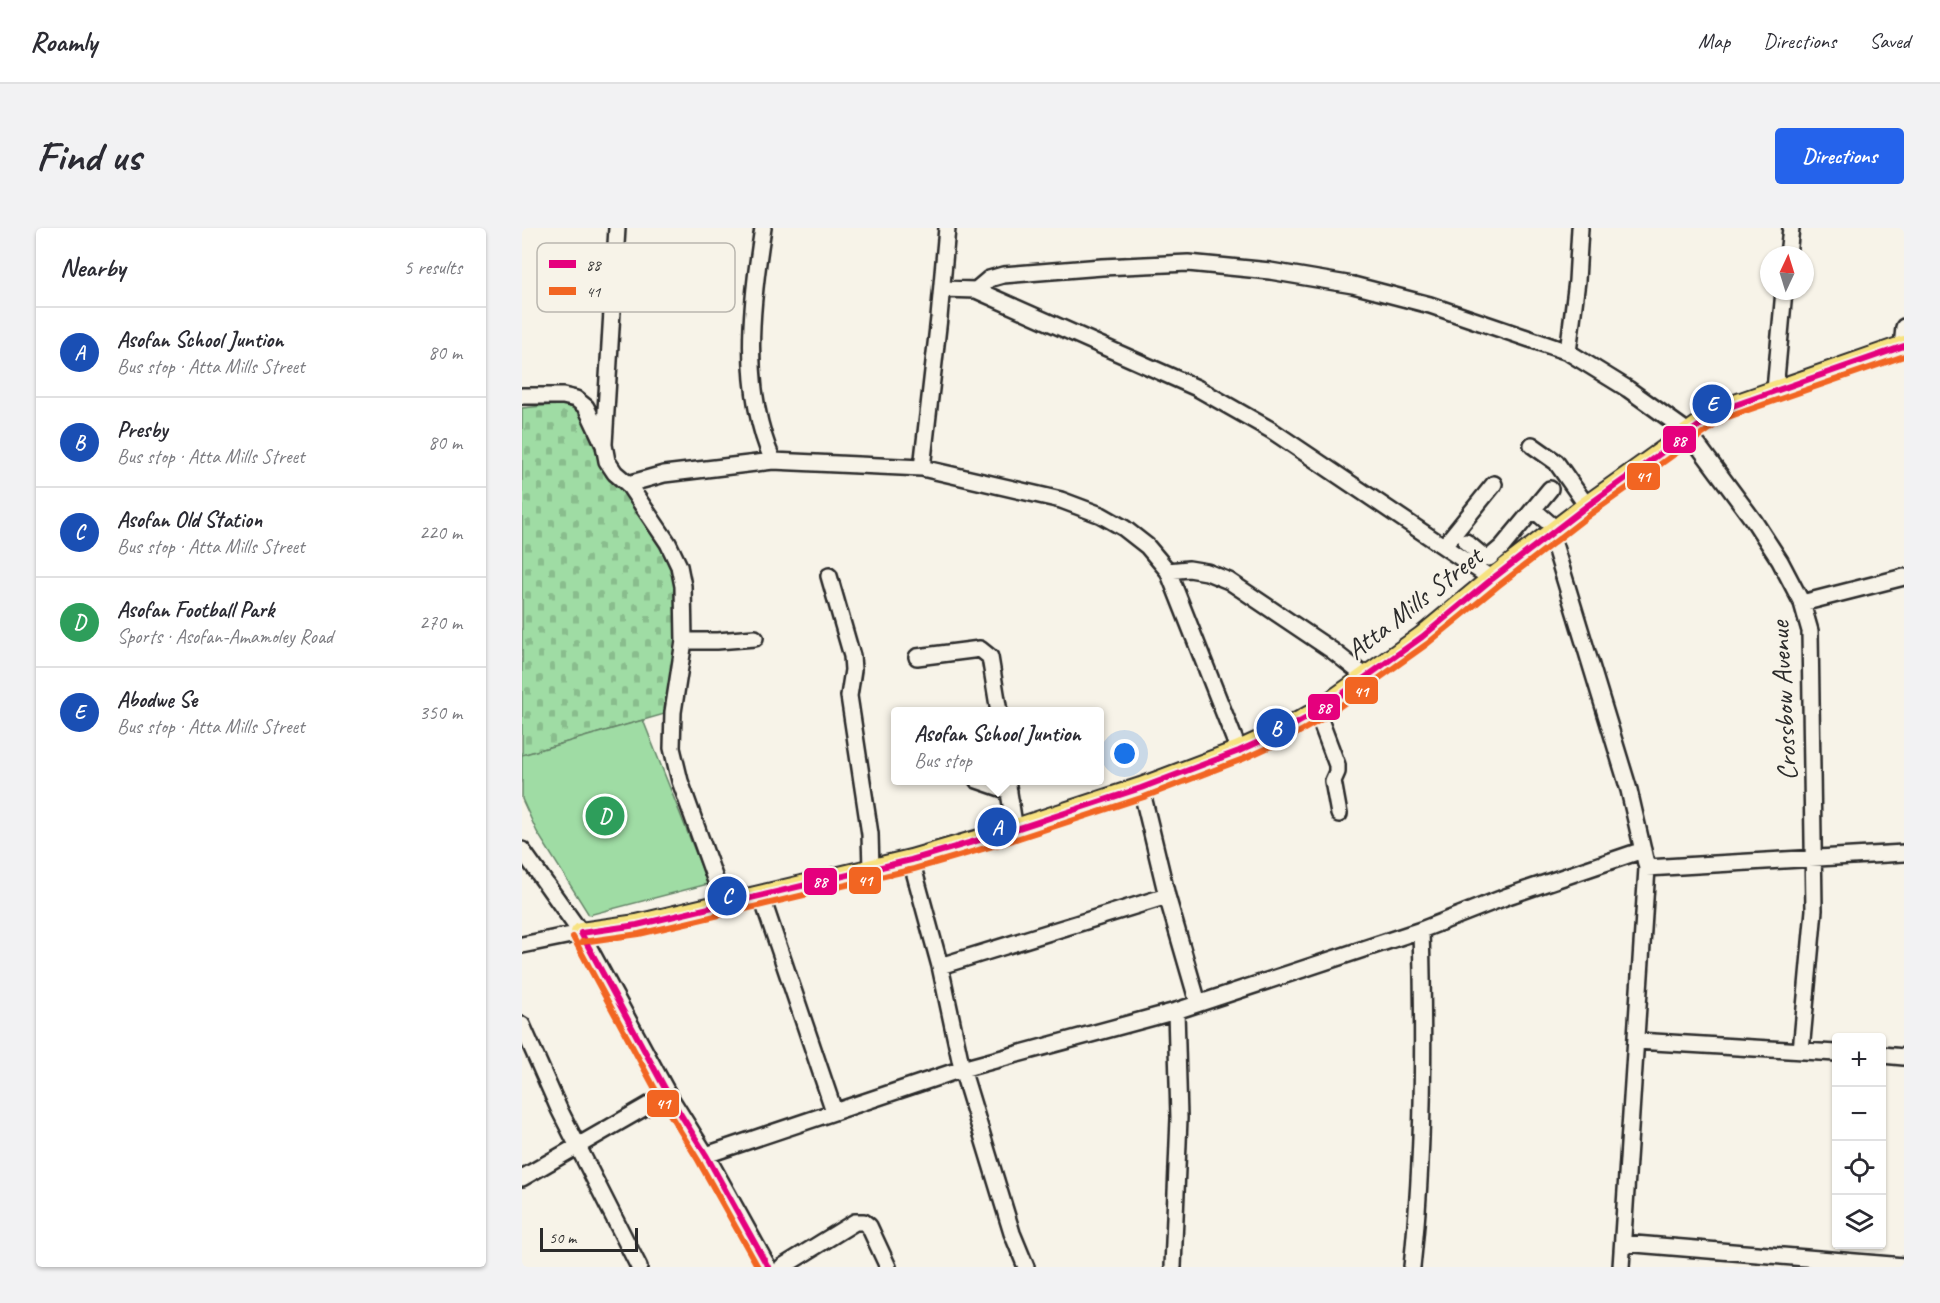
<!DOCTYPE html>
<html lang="en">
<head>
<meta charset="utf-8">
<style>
	body { margin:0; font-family:Caveat,sans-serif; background:#f2f2f3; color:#2b2b33 }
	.controls { position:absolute; right:18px; bottom:18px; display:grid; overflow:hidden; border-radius:6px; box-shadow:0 2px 4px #0004 }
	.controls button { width:54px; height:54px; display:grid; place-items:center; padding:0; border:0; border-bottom:2px solid #e1e1e2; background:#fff; color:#2b2b33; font:30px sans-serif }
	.compass { position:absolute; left:1238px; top:18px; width:54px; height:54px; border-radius:50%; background:#fff; box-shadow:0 2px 4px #0004; rotate:4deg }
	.scale { position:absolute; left:18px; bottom:15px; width:98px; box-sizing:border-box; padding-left:6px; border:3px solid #2b2b2b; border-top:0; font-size:16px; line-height:21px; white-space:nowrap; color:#2b2b2b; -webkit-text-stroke:4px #f7f3e8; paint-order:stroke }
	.you { position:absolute; left:603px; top:526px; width:21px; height:21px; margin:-15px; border:4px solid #fff; border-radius:50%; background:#1a73e8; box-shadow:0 0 0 9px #1a73e833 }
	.badge { display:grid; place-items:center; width:39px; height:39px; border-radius:50%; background:#2563eb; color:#fff; font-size:20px; font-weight:700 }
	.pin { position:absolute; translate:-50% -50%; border:3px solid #fff; box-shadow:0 2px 6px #0006 }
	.popup { position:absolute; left:369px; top:479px; width:213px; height:78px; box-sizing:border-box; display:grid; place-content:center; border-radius:6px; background:#fff; filter:drop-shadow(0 2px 4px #0005); font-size:20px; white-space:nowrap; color:#7c7c81 }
	.popup b { font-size:22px; color:#2b2b33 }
	.popup::after { content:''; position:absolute; left:50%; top:100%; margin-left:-12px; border:12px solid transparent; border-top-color:#fff }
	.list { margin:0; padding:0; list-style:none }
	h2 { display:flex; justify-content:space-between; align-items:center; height:78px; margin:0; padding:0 24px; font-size:26px }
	h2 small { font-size:20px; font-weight:400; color:#7c7c81 }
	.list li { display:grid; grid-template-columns:39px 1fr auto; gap:18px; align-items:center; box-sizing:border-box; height:90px; padding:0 24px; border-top:2px solid #e1e1e2 }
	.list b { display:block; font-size:22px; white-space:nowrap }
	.list p { margin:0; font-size:20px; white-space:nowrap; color:#7c7c81 }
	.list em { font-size:20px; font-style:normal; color:#7c7c81 }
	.icon { flex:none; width:33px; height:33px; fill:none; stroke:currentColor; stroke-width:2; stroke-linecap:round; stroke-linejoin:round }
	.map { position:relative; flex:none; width:1382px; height:1039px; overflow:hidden; border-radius:6px }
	header { display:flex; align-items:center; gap:36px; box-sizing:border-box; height:84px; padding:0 30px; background:#fff; border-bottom:2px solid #e1e1e2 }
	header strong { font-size:28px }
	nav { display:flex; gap:33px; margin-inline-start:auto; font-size:21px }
	.intro { display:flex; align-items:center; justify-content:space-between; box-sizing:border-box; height:144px; padding:0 36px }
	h1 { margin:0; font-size:42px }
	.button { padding:15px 27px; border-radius:6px; background:#2563eb; color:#fff; font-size:21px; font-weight:700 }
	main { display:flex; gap:36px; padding:0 36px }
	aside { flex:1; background:#fff; border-radius:6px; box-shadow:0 2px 4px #0004 }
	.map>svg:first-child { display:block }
	.cemetery { fill:url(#cemetery-stones); stroke:#658468; stroke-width:1.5 }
	.pitch { fill:#9fdca4; stroke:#658468; stroke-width:1.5 }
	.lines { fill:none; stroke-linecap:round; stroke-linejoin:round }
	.minor-casing { stroke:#2b2b2b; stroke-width:20 }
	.major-casing { stroke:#2b2b2b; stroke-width:24 }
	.minor { stroke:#f7f3e8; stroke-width:15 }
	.major { stroke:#f7e281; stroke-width:20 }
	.bus-1-casing { stroke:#f7f3e8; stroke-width:10 }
	.bus-2-casing { stroke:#f7f3e8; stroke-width:10 }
	.bus-1 { stroke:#e5007d; stroke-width:6 }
	.bus-2 { stroke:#f26522; stroke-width:6 }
	.labels { text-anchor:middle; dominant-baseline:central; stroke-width:5; stroke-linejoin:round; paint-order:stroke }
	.street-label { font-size:28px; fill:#2b2b2b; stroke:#f7f3e8 }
	.key { fill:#f7f3e8; stroke:#bab7af; stroke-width:1.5 }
	.key-label { font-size:16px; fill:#2b2b2b }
	.line-badge { stroke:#f7f3e8; stroke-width:2 }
	.badge-label { font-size:16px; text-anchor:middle; font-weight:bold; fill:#fff }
</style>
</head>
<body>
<header>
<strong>Roamly</strong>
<nav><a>Map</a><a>Directions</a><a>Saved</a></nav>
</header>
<div class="intro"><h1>Find us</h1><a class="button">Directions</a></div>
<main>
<aside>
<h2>Nearby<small>5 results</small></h2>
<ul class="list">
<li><span class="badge" style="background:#1a4fb4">A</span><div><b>Asofan School Juntion</b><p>Bus stop · Atta Mills Street</p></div><em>80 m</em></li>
<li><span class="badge" style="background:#1a4fb4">B</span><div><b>Presby</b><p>Bus stop · Atta Mills Street</p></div><em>80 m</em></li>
<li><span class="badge" style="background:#1a4fb4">C</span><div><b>Asofan Old Station</b><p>Bus stop · Atta Mills Street</p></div><em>220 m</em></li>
<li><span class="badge" style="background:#2e9e5b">D</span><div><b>Asofan Football Park</b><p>Sports · Asofan-Amamoley Road</p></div><em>270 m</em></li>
<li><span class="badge" style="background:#1a4fb4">E</span><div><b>Abodwe Se</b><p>Bus stop · Atta Mills Street</p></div><em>350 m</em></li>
</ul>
</aside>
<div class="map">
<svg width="1382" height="1039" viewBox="0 0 1382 1039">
	<defs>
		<pattern id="cemetery-stones" width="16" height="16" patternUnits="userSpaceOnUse" patternTransform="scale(1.5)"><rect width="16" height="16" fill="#9fdca4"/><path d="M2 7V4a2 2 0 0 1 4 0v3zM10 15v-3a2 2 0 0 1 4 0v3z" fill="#89bd8d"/></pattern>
	</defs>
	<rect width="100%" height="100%" fill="#f7f3e8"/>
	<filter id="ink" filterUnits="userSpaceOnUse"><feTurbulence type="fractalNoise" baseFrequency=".0167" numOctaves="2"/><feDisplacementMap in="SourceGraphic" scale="12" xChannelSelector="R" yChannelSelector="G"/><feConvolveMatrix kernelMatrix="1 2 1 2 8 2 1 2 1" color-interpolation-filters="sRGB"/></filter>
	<g filter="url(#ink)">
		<!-- cemetery -->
		<path class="cemetery" d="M43,176L58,184L84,248L103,266L142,326L154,355L156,406L146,485L0,527V180Z"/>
		<!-- pitch -->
		<path class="pitch" d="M121,492L186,656L67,687L15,604L0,571V527Z"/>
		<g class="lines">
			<!-- minor casing -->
			<g class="minor-casing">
				<path id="minor" d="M241,0C229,76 219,161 251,233
					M1266,27L1269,0
					M420,61L454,62L675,160L749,202L970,351
					M454,62L467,51L481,47L580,39L666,35L748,43L831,57L908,77L1046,124L1106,161L1166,204L1232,293L1258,333L1280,375L1288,403L1292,682L1279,823
					M1380,119L1382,99
					M1046,124L1055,53L1058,0
					M1253,162L1262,63
					M0,168H41L54,171L64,179L82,217L85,233L93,245L106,256L146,315L157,338L161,358L162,413L151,484L150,520L158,553L202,676
					M82,216L95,0
					M1010,217L1034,234L1065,278
					M400,240L417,90L425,0
					M106,256L142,246L251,233L400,240L539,272L579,287L602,300L625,318L646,343L717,523
					M1012,282L1035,302
					M1029,306L1107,562L1125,640L1099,1039
					M944,314L962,329L967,330L980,319L1028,261
					M922,318L972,256
					M646,343L667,341L685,344L707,353L811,423L844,449
					M307,348L330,428L331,442L327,468L348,606L349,641
					M1280,375L1382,349
					M162,413H195L233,410
					M395,429L458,421L468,429L477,484
					M795,484L815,537V544L811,553L817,586
					M455,552L487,563
					M485,552L493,602
					M619,560L645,668L676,775
					M0,622L59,705L146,866L184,927L246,1039
					M389,632L418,738L440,841L490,1005L504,1039
					M1125,640L1382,625
					M239,667L312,883
					M0,717L59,705
					M418,738L645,668
					M0,797L37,881L117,1039
					M1115,813L1314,825
					M1360,827L1382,829
					M184,927L440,841L654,783L899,702L986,668L1121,622
					M0,950L146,866
					M1101,1015L1382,1038
					M260,1039L333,994H342L347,998L366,1039
					M651,1039L657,890L654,783
					M890,1039C902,927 902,814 899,702"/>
			</g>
			<!-- major casing -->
			<g class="major-casing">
				<path id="major" d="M59,705L115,697L389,632L488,603L619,560L717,523L763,502L795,484L900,409L970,351L1065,278L1199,182L1382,118"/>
			</g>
			<!-- minor -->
			<use href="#minor" class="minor"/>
			<!-- major -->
			<use href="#major" class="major"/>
			<!-- bus-1 casing -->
			<g class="bus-1-casing">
				<path id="bus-1" d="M59,705L115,697L389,632L488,603L619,560L717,523L763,502L795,484L900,409L970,351L1065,278L1199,182L1382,118
					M59,705L146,866L184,927L246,1039"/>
			</g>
			<!-- bus-2 casing -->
			<g class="bus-2-casing">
				<path id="bus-2" d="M51,709L138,870L176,932L236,1039
					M60,714L117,706L392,641L491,612L622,569L721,531L767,510L800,491L905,416L976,358L1070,285L1203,190L1382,128"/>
			</g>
			<!-- bus-1 -->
			<use href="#bus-1" class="bus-1"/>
			<!-- bus-2 -->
			<use href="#bus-2" class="bus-2"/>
		</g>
	</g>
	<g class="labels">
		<!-- street labels -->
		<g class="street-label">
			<text transform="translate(892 375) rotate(-38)">Atta Mills Street</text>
			<text transform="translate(1261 473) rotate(-93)">Crossbow Avenue</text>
		</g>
	</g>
	<!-- legend -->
	<rect x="15" y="15" width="198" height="69" rx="9" class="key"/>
	<rect x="27" y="32" width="27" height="8" fill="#e5007d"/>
	<rect x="27" y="59" width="27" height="8" fill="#f26522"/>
	<g class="key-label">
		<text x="64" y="42">88</text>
		<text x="64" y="69">41</text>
	</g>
	<g class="line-badge">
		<rect x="1140" y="197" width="35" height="29" rx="6" fill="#e5007d"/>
		<rect x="1104" y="234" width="35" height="29" rx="6" fill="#f26522"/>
		<rect x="822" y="448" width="35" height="29" rx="6" fill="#f26522"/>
		<rect x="785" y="465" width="34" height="28" rx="6" fill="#e5007d"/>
		<rect x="326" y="638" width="34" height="29" rx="6" fill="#f26522"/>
		<rect x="281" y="639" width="35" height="29" rx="6" fill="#e5007d"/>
		<rect x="124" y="861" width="34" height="29" rx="6" fill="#f26522"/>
	</g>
	<g class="badge-label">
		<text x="1157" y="218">88</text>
		<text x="1121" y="254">41</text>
		<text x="839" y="469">41</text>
		<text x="802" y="485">88</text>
		<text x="343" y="658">41</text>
		<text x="298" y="659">88</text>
		<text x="141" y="881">41</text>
	</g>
</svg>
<div class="controls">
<button>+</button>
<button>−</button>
<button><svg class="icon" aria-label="locate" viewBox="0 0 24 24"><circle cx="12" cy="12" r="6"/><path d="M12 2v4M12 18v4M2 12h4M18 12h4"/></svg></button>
<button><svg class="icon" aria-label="layers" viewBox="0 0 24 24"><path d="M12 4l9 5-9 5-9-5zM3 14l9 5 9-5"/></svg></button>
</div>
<svg class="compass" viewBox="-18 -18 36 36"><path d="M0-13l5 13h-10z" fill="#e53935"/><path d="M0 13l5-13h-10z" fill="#7c7c81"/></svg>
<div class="scale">50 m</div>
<div class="you"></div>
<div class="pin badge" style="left:475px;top:599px;background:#1a4fb4">A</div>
<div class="popup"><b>Asofan School Juntion</b>Bus stop</div>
<div class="pin badge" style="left:754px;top:500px;background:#1a4fb4">B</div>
<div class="pin badge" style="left:205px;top:668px;background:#1a4fb4">C</div>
<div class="pin badge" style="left:83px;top:588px;background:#2e9e5b">D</div>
<div class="pin badge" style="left:1190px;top:176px;background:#1a4fb4">E</div>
</div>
</main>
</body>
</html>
